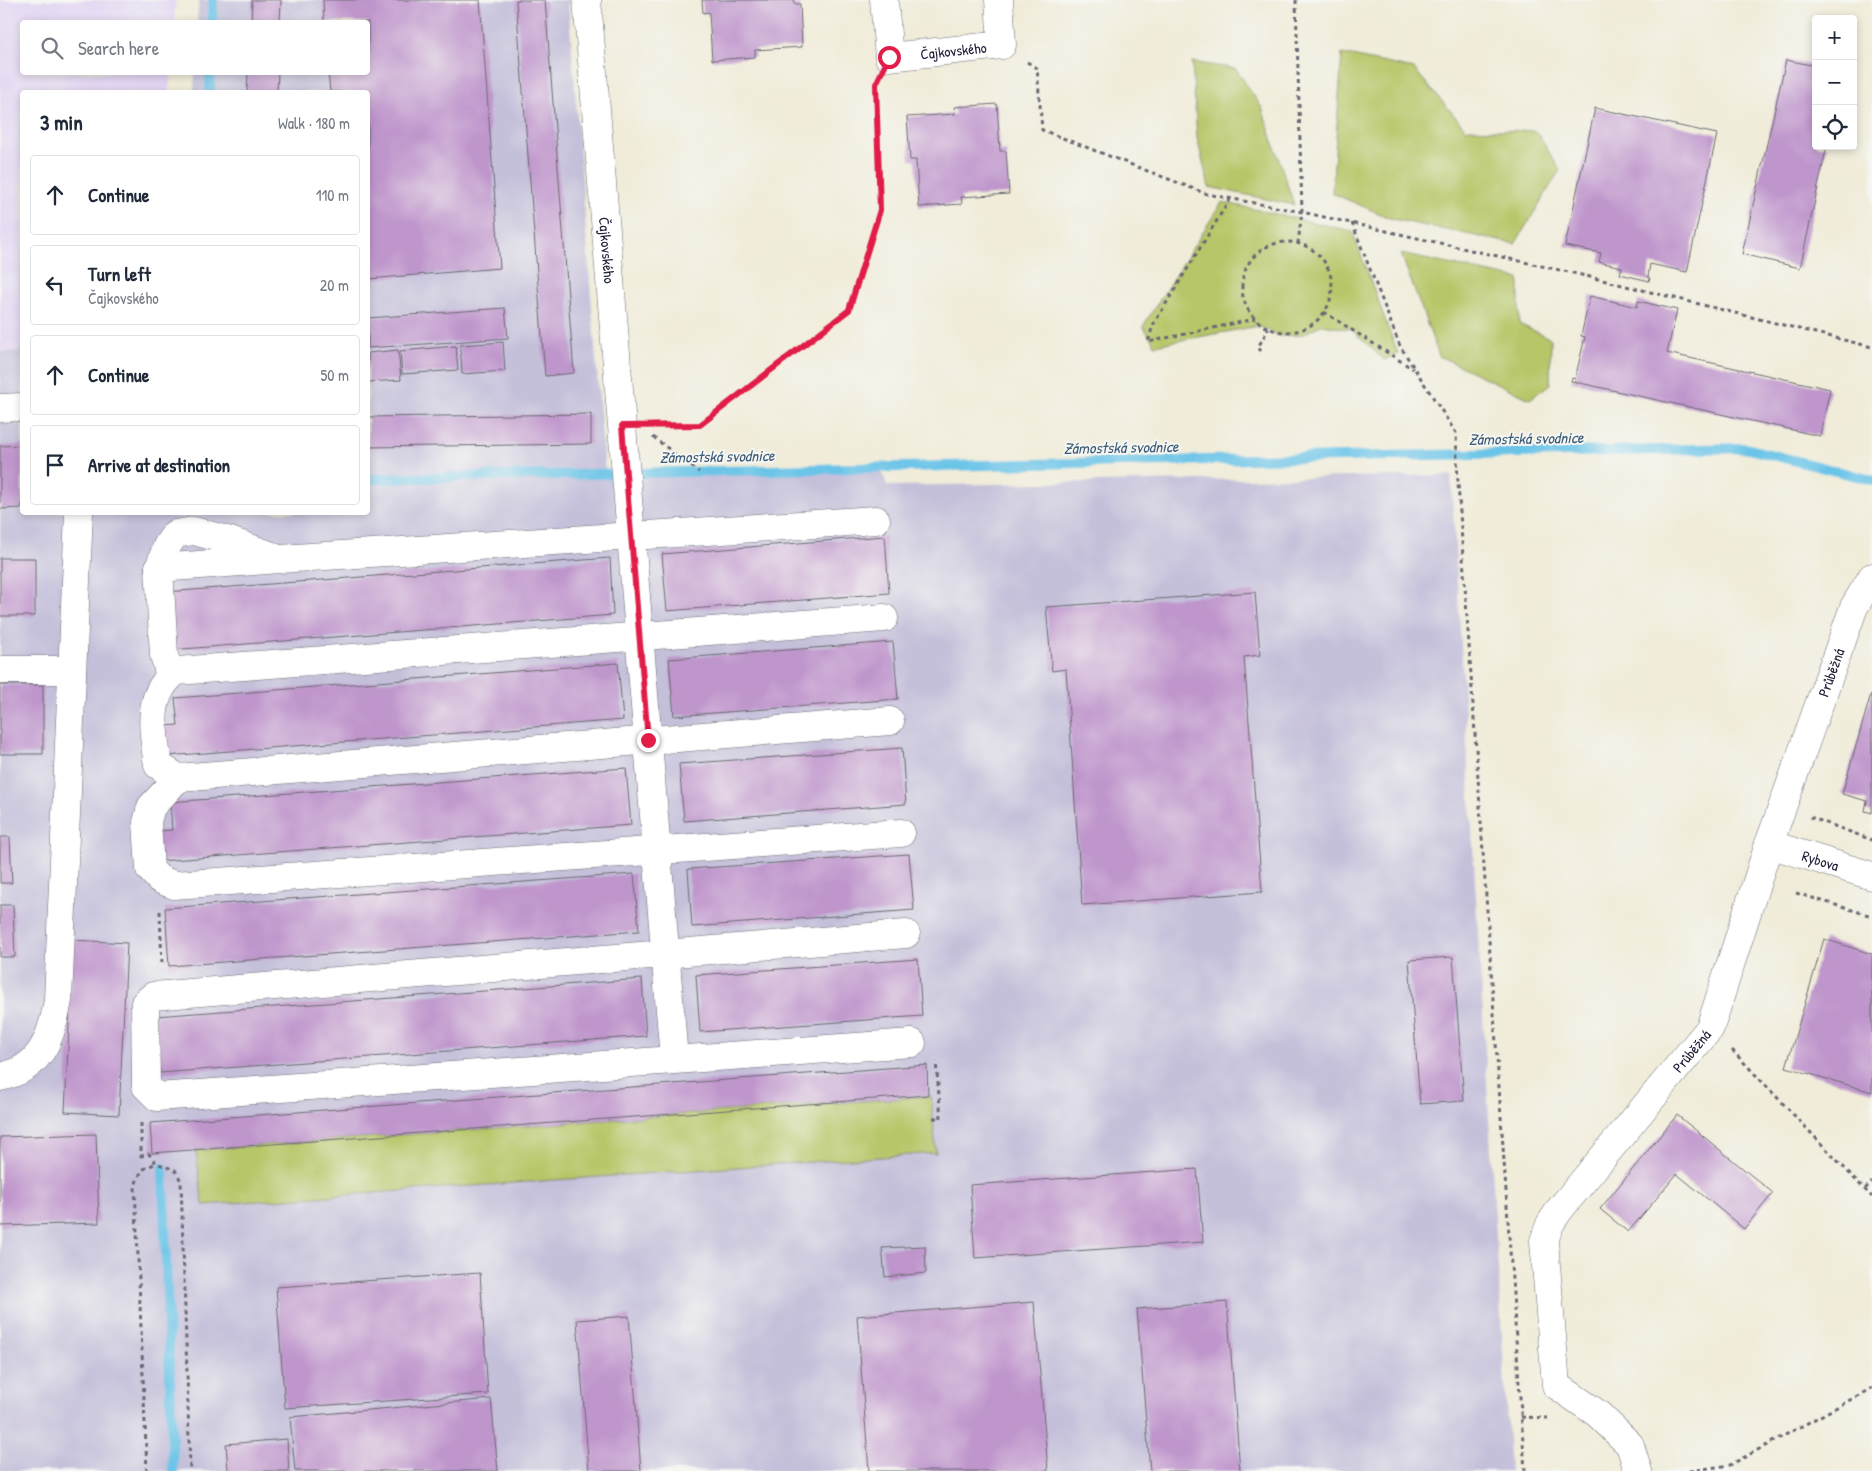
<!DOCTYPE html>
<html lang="en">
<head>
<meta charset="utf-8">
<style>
	body { margin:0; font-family:"Patrick Hand",sans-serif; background:#f2f2f3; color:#1f2937 }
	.controls { position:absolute; right:15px; top:15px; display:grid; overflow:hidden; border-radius:5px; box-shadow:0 2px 8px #0003 }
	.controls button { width:45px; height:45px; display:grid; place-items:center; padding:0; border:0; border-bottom:1px solid #e0e1e3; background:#fff; color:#1f2937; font:25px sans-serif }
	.stop { position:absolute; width:15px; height:15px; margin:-11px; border:4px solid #e11d48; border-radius:50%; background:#fff }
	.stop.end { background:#e11d48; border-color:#fff; box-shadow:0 1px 5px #0008 }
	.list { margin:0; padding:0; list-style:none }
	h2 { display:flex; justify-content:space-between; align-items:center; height:65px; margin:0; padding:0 20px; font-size:21px }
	h2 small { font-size:16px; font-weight:400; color:#747a83 }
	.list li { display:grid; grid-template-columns:32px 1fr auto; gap:15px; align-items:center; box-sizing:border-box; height:80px; margin:0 10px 10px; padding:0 10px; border:1px solid #e0e1e3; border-radius:5px }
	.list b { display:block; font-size:19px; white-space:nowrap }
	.list p { margin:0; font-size:16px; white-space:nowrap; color:#747a83 }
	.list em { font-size:16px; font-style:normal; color:#747a83 }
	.icon { flex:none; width:28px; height:28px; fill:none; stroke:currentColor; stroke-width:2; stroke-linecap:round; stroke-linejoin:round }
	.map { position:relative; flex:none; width:1872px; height:1471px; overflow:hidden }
	.search { position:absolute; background:#fff; box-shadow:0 2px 8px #0003; left:20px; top:20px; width:350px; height:55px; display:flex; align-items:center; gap:12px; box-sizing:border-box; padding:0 18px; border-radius:5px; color:#747a83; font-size:19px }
	.panel { position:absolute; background:#fff; box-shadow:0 2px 8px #0003; left:20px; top:90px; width:350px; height:425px; border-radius:5px }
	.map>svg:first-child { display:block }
	.built { fill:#e1d4f3 }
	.industrial { fill:#c5c0da }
	.green { fill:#b7c668; stroke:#6c7452 }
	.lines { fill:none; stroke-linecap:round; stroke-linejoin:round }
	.stream { stroke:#6ac4e8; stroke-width:10 }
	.building { fill:#bf96cc }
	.minor-casing { stroke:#6a6972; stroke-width:29 }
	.path { stroke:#6a6972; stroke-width:3; stroke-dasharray:4 4; stroke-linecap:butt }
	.minor { stroke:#fff; stroke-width:28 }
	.route { stroke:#e11d48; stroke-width:6 }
	.labels { text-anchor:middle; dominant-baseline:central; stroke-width:4; stroke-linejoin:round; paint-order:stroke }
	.street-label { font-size:15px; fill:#22223b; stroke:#f6f6f2 }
	.water-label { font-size:16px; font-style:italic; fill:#3b5b78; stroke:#f6f6f2 }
</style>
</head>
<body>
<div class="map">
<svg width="1872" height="1471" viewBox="0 0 1872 1471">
	<rect width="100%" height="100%" fill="#f6f6f2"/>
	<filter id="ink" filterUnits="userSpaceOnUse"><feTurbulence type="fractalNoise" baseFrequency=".02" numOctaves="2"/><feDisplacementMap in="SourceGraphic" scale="10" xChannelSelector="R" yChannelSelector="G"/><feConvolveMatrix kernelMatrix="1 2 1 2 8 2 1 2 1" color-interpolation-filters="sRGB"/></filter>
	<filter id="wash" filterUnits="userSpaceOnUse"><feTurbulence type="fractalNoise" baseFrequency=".0096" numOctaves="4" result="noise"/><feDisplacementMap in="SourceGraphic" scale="20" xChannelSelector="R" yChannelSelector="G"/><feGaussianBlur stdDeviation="1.12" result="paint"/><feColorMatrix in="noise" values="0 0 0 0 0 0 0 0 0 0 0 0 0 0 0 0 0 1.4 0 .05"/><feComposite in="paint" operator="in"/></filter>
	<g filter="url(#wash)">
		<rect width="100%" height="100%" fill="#f0ecd9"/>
		<!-- built -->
		<path class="built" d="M0,0H176L174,22H22V72L171,73L169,92H22V351L0,352Z"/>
		<!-- industrial -->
		<path class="industrial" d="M199,0H568L605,474L881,467L887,486L1451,475L1510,1471H0V352L22,351V512H368V92H194L195,73L368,72V22H197Z"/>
		<!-- green -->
		<path class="green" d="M1342,54L1414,69L1466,129L1536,131L1560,170L1515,244L1392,219L1332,193Z
			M1192,62L1236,69L1262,108L1294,205L1209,187L1197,138Z
			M1222,202L1352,231L1398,354L1384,360L1351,329L1321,325L1301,335L1279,336L1258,326L1155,345L1143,326Z
			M1401,254L1519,279V324L1551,339L1550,384L1530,399L1439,356Z
			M931,1096L936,1153L203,1205L196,1150Z"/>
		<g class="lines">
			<!-- stream -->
			<path class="stream" d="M212,22L213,0
				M210,92V72
				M368,479L1745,448L1872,480
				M163,1168L173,1471"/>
		</g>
		<g id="blocks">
			<!-- building -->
			<path class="building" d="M252,0H281L280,22H251Z
				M323,0H480L500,268L368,279V92H330L328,72H368V22H324Z
				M516,0H545L574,373L545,376Z
				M702,0H794V4H800L802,47L755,50V57L712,60L709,12L703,13Z
				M1786,60L1816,66V146H1827L1800,268L1742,254Z
				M248,72H278L277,92H247Z
				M997,104L1000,151H1006L1009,194L961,197L962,204L919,207L916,160H910L907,117L955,114L954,107Z
				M1595,108L1717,134L1687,272L1650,264L1648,277L1650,278L1649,281L1620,274L1622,267L1599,262L1601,253L1565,246Z
				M1590,296L1637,307L1638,301L1677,310L1667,353L1830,389L1820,436L1571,381L1572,378L1575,379L1585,337L1581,336Z
				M505,308L508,338L368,348V318Z
				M503,342L505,371L462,374L460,345Z
				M456,346L458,370L402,374L400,351Z
				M398,350L401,380L368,382V353Z
				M591,414V444L368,447V417Z
				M22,445V508L0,509V446Z
				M885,536L889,593L667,611L662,554Z
				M0,558H35V616H0Z
				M610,558L613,615L170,650L166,592Z
				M1255,592L1260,655L1244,657L1262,892L1082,905L1066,669L1052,671L1046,607Z
				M893,642L898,699L674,716L669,659Z
				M618,663L623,720L167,756L164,726L178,725L175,698Z
				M0,685H43V754H0Z
				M1871,694H1872V813L1865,811L1867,801L1842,794Z
				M902,748L906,804L684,821L679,764Z
				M626,768L631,825L159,861L157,831L172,830L170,802Z
				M0,837H10L12,883H0Z
				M909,854L914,910L692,927L688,869Z
				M634,874L639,931L169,966L165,908Z
				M0,905H13L15,957H0Z
				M1824,939L1872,954V1092L1786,1067Z
				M73,940L127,943L119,1115L65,1112Z
				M1453,957L1464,1101L1420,1104L1409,960Z
				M918,959L922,1016L700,1032L696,975Z
				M642,979L646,1036L160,1073L156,1016Z
				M927,1065L928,1095L152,1153L150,1123Z
				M1677,1115L1773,1193L1744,1229L1677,1174L1628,1232L1600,1209Z
				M96,1134L99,1223L0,1226V1137Z
				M1197,1169L1203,1242L975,1258L970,1185Z
				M925,1246L926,1273L885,1277L882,1248Z
				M480,1273L488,1394L285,1408L276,1287Z
				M1034,1302L1048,1471H869L857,1316Z
				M1227,1302L1240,1471H1150L1137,1309Z
				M629,1316L641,1471H589L577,1320Z
				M491,1399L498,1471H295L290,1417Z
				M287,1439L289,1471H228L226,1444Z"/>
		</g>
	</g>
	<g filter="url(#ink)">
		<use href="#blocks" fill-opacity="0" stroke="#6a6972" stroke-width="1"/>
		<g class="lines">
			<!-- minor casing -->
			<g class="minor-casing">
				<g id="minor">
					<path id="s1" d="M587,0L674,1059"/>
					<path id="s2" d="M884,0L889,57L1002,45L999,0"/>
					<path d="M0,408L22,407"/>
					<path d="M159,568L280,559L876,520"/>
					<path d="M884,618L177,671C145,694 153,731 158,765L178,778L890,721"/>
					<path d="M0,670H72"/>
					<path d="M170,676L164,655L159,568L167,546L175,534L194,531L227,540L272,556"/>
					<path d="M178,778L151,807L147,822L150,869L159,879L174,885L901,833"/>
					<path id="s3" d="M1769,844L1872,876"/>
					<path d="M906,934L153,996L145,1003L146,1086L157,1097L912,1043"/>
					<path d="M0,1077C42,1069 52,1036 58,1000L79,512"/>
					<path id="s4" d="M1638,1471L1630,1445L1598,1414L1556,1385L1544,1241L1550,1224L1560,1209L1710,1028L1769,844L1854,607L1872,577"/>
				</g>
			</g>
			<!-- path -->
			<path class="path" d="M1296,0L1302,212L1298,243
				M1027,62L1037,68L1042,130L1207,194L1302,212L1586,276L1872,347
				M1230,199L1153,325L1148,342L1255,319
				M1352,223L1400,346L1456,433L1458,483L1525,1471
				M1242 287a45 45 0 1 1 90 0a45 45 0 1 1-90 0Z
				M1324,312L1413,369
				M1261,351L1258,347L1269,328
				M653,425H700L849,310L880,210L876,84
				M653,437L699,472
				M1810,817L1872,840
				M1796,893L1872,916
				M160,911L162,965
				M1732,1050L1872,1197
				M933,1118H941L936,1062
				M141,1123V1156L149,1154L156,1163L175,1170L181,1181L190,1471
				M1865,1189L1872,1182
				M1521,1417L1548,1418
				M147,1471L135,1185L142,1170L156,1163
				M1689,1471L1730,1465L1872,1388"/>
			<!-- minor -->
			<use href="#minor" class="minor"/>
		</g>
	</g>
	<g class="lines" filter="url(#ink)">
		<!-- route -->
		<path class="route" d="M648,740L622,426L700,425L849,310L880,210L876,84L889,57"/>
	</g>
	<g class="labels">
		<!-- street labels -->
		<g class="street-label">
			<text stroke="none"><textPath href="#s2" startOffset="122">Čajkovského</textPath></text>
			<text stroke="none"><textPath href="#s1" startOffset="251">Čajkovského</textPath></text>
			<text stroke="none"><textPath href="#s4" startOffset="914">Průběžná</textPath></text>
			<text stroke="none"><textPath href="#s3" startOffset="54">Rybova</textPath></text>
			<text stroke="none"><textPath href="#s4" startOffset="509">Průběžná</textPath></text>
		</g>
		<!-- water labels -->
		<g class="water-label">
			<text transform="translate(1526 438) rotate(-1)">Zámostská svodnice</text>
			<text transform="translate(1121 447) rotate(-1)">Zámostská svodnice</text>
			<text transform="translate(717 456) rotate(-1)">Zámostská svodnice</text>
		</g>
	</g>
</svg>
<div class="controls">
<button>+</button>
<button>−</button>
<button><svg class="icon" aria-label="locate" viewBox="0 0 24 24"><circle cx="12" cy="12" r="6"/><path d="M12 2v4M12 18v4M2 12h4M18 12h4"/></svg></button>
</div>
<div class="stop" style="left:889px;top:57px"></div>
<div class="stop end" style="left:648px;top:740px"></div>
<div class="search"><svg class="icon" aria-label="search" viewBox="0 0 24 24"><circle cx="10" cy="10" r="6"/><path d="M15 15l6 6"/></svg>Search here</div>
<section class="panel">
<h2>3 min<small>Walk · 180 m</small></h2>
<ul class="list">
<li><svg class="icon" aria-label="ahead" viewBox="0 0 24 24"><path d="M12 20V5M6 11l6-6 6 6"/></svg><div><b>Continue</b></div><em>110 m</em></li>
<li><svg class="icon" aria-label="left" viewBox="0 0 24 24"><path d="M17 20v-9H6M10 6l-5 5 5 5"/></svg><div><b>Turn left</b><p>Čajkovského</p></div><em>20 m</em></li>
<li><svg class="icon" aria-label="ahead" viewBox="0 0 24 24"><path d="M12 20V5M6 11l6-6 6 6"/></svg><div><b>Continue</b></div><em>50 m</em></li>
<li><svg class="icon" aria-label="arrive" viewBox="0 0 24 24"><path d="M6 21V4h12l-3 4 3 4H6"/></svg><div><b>Arrive at destination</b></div></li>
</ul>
</section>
</div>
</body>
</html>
